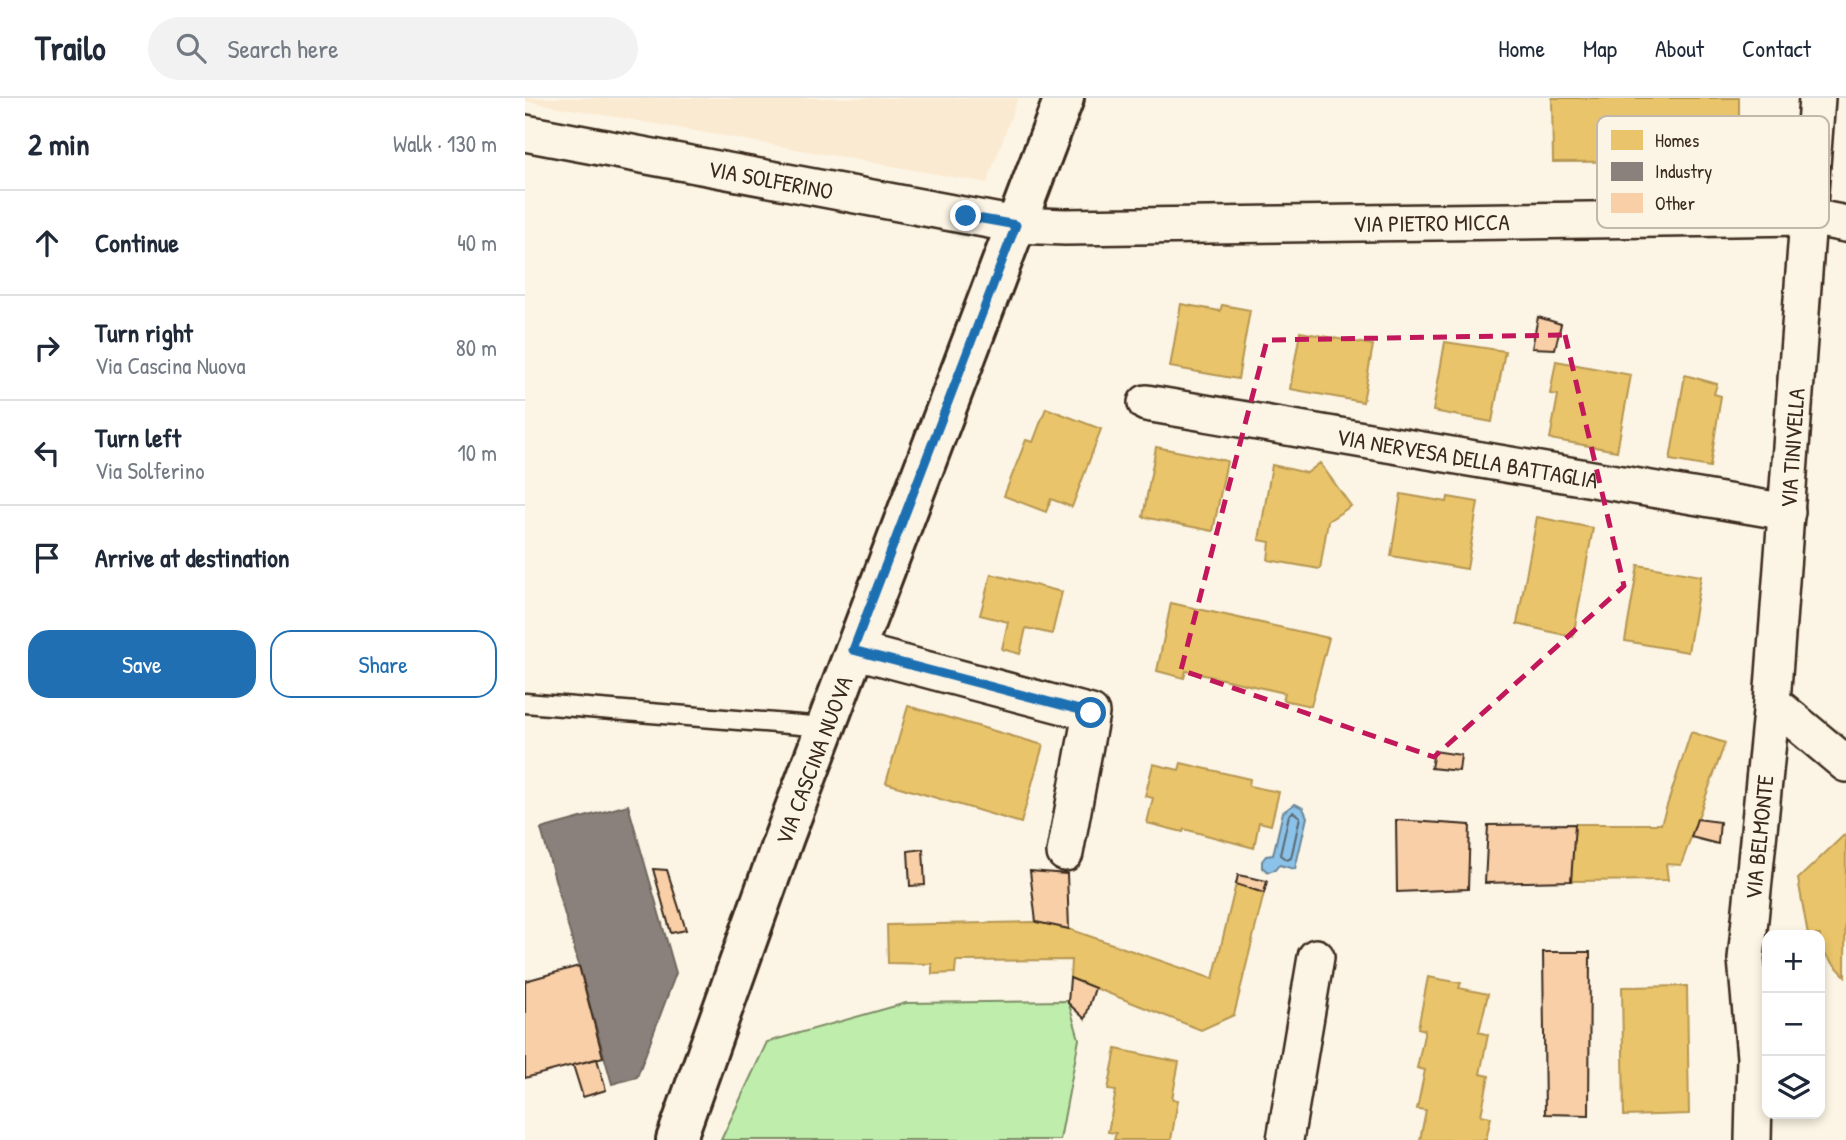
<!DOCTYPE html>
<html lang="en">
<head>
<meta charset="utf-8">
<style>
	body { margin:0; font-family:"Patrick Hand",sans-serif; background:#f2f2f3; color:#1f2937 }
	.controls { position:absolute; right:21px; bottom:21px; display:grid; overflow:hidden; border-radius:14px; box-shadow:0 4px 10px #0003 }
	.controls button { width:63px; height:63px; display:grid; place-items:center; padding:0; border:0; border-bottom:2px solid #e0e1e3; background:#fff; color:#1f2937; font:35px sans-serif }
	.stop { position:absolute; width:21px; height:21px; margin:-16px; border:5px solid #1f6fb2; border-radius:50%; background:#fff }
	.stop.end { background:#1f6fb2; border-color:#fff; box-shadow:0 2px 7px #0008 }
	.list { margin:0; padding:0; list-style:none }
	h2 { display:flex; justify-content:space-between; align-items:center; height:91px; margin:0; padding:0 28px; font-size:30px }
	h2 small { font-size:23px; font-weight:400; color:#747a83 }
	.list li { display:grid; grid-template-columns:46px 1fr auto; gap:21px; align-items:center; box-sizing:border-box; height:105px; padding:0 28px; border-top:2px solid #e0e1e3 }
	.list b { display:block; font-size:26px; white-space:nowrap }
	.list p { margin:0; font-size:23px; white-space:nowrap; color:#747a83 }
	.list em { font-size:23px; font-style:normal; color:#747a83 }
	.actions { display:flex; gap:14px; padding:21px 28px }
	.actions a { flex:1; padding:16px 0; border:2px solid #1f6fb2; border-radius:21px; text-align:center; font-size:24px; color:#1f6fb2 }
	.actions .main { background:#1f6fb2; color:#fff }
	.icon { flex:none; width:38px; height:38px; fill:none; stroke:currentColor; stroke-width:2; stroke-linecap:round; stroke-linejoin:round }
	.map { position:relative; flex:none; width:1321px; height:1042px; overflow:hidden }
	header { display:flex; align-items:center; gap:42px; box-sizing:border-box; height:98px; padding:0 35px; background:#fff; border-bottom:2px solid #e0e1e3 }
	header strong { font-size:33px }
	nav { display:flex; gap:38px; margin-inline-start:auto; font-size:24px }
	.search { width:490px; height:63px; background:#f2f2f3; display:flex; align-items:center; gap:18px; box-sizing:border-box; padding:0 24px; border-radius:38px; color:#747a83; font-size:26px }
	main { display:flex }
	aside { flex:1; background:#fff }
	.map>svg:first-child { display:block }
	.built { fill:#fbead2 }
	.green { fill:#bfeeac; stroke:#7d8c65; stroke-width:2 }
	.water { fill:#8ac2e9; stroke:#6a8598; stroke-width:2 }
	.homes { fill:#e9c46a; stroke:#b59653; stroke-width:2 }
	.industry { fill:#8a817c; stroke:#726760; stroke-width:2 }
	.lines { fill:none; stroke-linecap:round; stroke-linejoin:round }
	.shore { stroke:#5b676f; stroke-width:2 }
	.building { fill:#f8cfa7; stroke:#3b2a1e; stroke-width:2 }
	.service-casing { stroke:#3b2a1e; stroke-width:23 }
	.minor-casing { stroke:#3b2a1e; stroke-width:40 }
	.tertiary-casing { stroke:#3b2a1e; stroke-width:44 }
	.service { stroke:#fcf5e5; stroke-width:18 }
	.minor { stroke:#fcf5e5; stroke-width:35 }
	.tertiary { stroke:#fcf5e5; stroke-width:38 }
	.route { stroke:#1f6fb2; stroke-width:9 }
	.marked { fill:none; stroke:#c2185b; stroke-width:5; stroke-dasharray:14 9; stroke-linejoin:round }
	.labels { text-anchor:middle; dominant-baseline:central; stroke-width:7; stroke-linejoin:round; paint-order:stroke }
	.street-label { font-size:23px; fill:#3b2a1e; stroke:#fcf5e5 }
	.key { fill:#fcf5e5; stroke:#c2b8a9; stroke-width:2 }
	.key-label { font-size:19px; fill:#3b2a1e }
</style>
</head>
<body>
<header>
<strong>Trailo</strong>
<div class="search"><svg class="icon" aria-label="search" viewBox="0 0 24 24"><circle cx="10" cy="10" r="6"/><path d="M15 15l6 6"/></svg>Search here</div>
<nav><a>Home</a><a>Map</a><a>About</a><a>Contact</a></nav>
</header>
<main>
<aside>
<h2>2 min<small>Walk · 130 m</small></h2>
<ul class="list">
<li><svg class="icon" aria-label="ahead" viewBox="0 0 24 24"><path d="M12 20V5M6 11l6-6 6 6"/></svg><div><b>Continue</b></div><em>40 m</em></li>
<li><svg class="icon" aria-label="right" viewBox="0 0 24 24"><path d="M7 20v-9h11M14 6l5 5-5 5"/></svg><div><b>Turn right</b><p>Via Cascina Nuova</p></div><em>80 m</em></li>
<li><svg class="icon" aria-label="left" viewBox="0 0 24 24"><path d="M17 20v-9H6M10 6l-5 5 5 5"/></svg><div><b>Turn left</b><p>Via Solferino</p></div><em>10 m</em></li>
<li><svg class="icon" aria-label="arrive" viewBox="0 0 24 24"><path d="M6 21V4h12l-3 4 3 4H6"/></svg><div><b>Arrive at destination</b></div></li>
</ul>
<div class="actions"><a class="main">Save</a><a>Share</a></div>
</aside>
<div class="map">
<svg width="1321" height="1042" viewBox="0 0 1321 1042">
	<rect width="100%" height="100%" fill="#fcf5e5"/>
	<filter id="ink" filterUnits="userSpaceOnUse"><feTurbulence type="fractalNoise" baseFrequency=".0143" numOctaves="2"/><feDisplacementMap in="SourceGraphic" scale="14" xChannelSelector="R" yChannelSelector="G"/><feConvolveMatrix kernelMatrix="1 2 1 2 8 2 1 2 1" color-interpolation-filters="sRGB"/></filter>
	<g filter="url(#ink)">
		<!-- built -->
		<path class="built" d="M0,0H493L462,85L0,3Z"/>
		<!-- green -->
		<path class="green" d="M543,903L554,941L535,1042H196L242,944L381,905Z"/>
		<!-- water -->
		<path class="water" d="M770,706L778,710L782,719L770,771L754,767L750,772L743,774L737,769V763L741,758L748,757L758,714Z"/>
		<!-- homes -->
		<path class="homes" d="M1027,0H1214V63L1028,64Z
			M656,206L695,213L697,207L725,212L713,281L645,269Z
			M775,234L848,247L838,304L765,291Z
			M920,244L980,253L967,324L908,313Z
			M1031,263L1106,277L1092,353L1025,341L1033,297L1025,296Z
			M1160,277L1192,286L1189,296L1196,298L1185,369L1145,362Z
			M521,310L576,331L547,409L526,401L521,414L479,398L501,342L508,344Z
			M631,349L702,363L688,433L618,419Z
			M795,365L826,408L803,423L795,471L743,462L745,444L734,442L747,367L782,375Z
			M876,396L922,404L923,399L953,404L942,471L866,458Z
			M1012,419L1068,430L1048,539L992,526Z
			M1113,467L1176,478L1163,554L1100,543Z
			M466,476L537,494L527,536L501,530L495,556L477,551L483,524L455,517Z
			M646,505L804,540L786,608L758,602L760,595L661,573L659,580L632,573Z
			M383,608L518,647L496,725L361,685Z
			M1166,634L1200,645L1156,767L1141,766L1143,782L1046,783L1050,726H1136Z
			M656,665L725,681L724,688L754,694L746,727L734,724L729,750L659,731L658,734L622,725L628,700L620,698L628,666L654,672Z
			M1319,737L1321,740L1320,878L1295,851V837H1283L1273,781Z
			M711,786L739,795L709,917L676,932L545,880L546,862L431,863L430,875L407,876V866L363,865L362,827L511,824L544,831L688,881Z
			M903,879L936,885L934,890L963,896L954,934L963,937L955,976L964,978L956,1017L966,1019L961,1042H895L901,1012L892,1011L900,972L892,970L900,932L893,930Z
			M1162,888L1164,1016L1099,1018L1097,889Z
			M591,951L654,964L647,1001L653,1002L646,1042H589L591,1035L583,1034L591,993L583,992Z"/>
		<!-- industry -->
		<path class="industry" d="M103,707L151,875L112,979L87,986L16,731Z"/>
		<g class="lines">
			<!-- shore -->
			<path class="shore" d="M768,714L775,719L766,760L762,762L755,757L764,717Z"/>
		</g>
		<!-- building -->
		<path class="building" d="M1013,219L1036,226L1030,251L1007,250Z
			M909,653L936,657L934,673L906,670Z
			M1172,721L1195,724L1193,746L1166,739Z
			M871,722L945,727L943,791L872,794Z
			M1050,726L1046,783L960,785L963,727Z
			M398,751L400,787L385,788L383,753Z
			M128,771L142,772L161,832L146,835Z
			M505,773L542,776L544,831L511,824Z
			M713,777L742,783L739,795L711,786Z
			M1018,854H1065L1064,1017L1020,1016Z
			M54,868L78,959L0,980V883Z
			M545,880L570,890L560,921L543,905Z
			M72,961L81,992L58,999L48,967Z"/>
		<g class="lines">
			<!-- service casing -->
			<g class="service-casing">
				<path id="service" d="M0,605L300,629"/>
			</g>
			<!-- minor casing -->
			<g class="minor-casing">
				<g id="minor">
					<path d="M1292,0L1247,604L1321,666"/>
					<path id="s1" d="M0,35L491,127L540,129L1285,119L1321,126"/>
					<path id="s2" d="M621,305L1262,414"/>
					<path d="M328,552L566,615L540,755"/>
					<path d="M760,1042L791,859"/>
					<path id="s3" d="M1228,1042L1230,959L1221,861L1247,604"/>
				</g>
			</g>
			<!-- tertiary casing -->
			<g class="tertiary-casing">
				<g id="tertiary">
					<path id="s4" d="M151,1042L259,739L539,0"/>
				</g>
			</g>
			<!-- service -->
			<use href="#service" class="service"/>
			<!-- minor -->
			<use href="#minor" class="minor"/>
			<!-- tertiary -->
			<use href="#tertiary" class="tertiary"/>
		</g>
	</g>
	<g class="lines" filter="url(#ink)">
		<!-- route -->
		<path class="route" d="M441,118L491,127L328,552L566,615"/>
	</g>
	<!-- marked area -->
	<path class="marked" d="M1040,237L1099,488L909,659L656,572L742,242Z"/>
	<g class="labels">
		<!-- street labels -->
		<g class="street-label">
			<text stroke="none"><textPath href="#s1" startOffset="250">VIA SOLFERINO</textPath></text>
			<text stroke="none"><textPath href="#s1" startOffset="915">VIA PIETRO MICCA</textPath></text>
			<text transform="translate(1267 350) rotate(-86)">VIA TINIVELLA</text>
			<text stroke="none"><textPath href="#s2" startOffset="326">VIA NERVESA DELLA BATTAGLIA</textPath></text>
			<text stroke="none"><textPath href="#s4" startOffset="404">VIA CASCINA NUOVA</textPath></text>
			<text stroke="none"><textPath href="#s3" startOffset="304">VIA BELMONTE</textPath></text>
		</g>
	</g>
	<!-- legend -->
	<rect x="1072" y="18" width="232" height="112" rx="10" class="key"/>
	<rect x="1086" y="32" width="32" height="20" fill="#e9c46a"/>
	<rect x="1086" y="64" width="32" height="19" fill="#8a817c"/>
	<rect x="1086" y="95" width="32" height="20" fill="#f8cfa7"/>
	<g class="key-label">
		<text x="1130" y="49">Homes</text>
		<text x="1130" y="80">Industry</text>
		<text x="1130" y="112">Other</text>
	</g>
</svg>
<div class="controls">
<button>+</button>
<button>−</button>
<button><svg class="icon" aria-label="layers" viewBox="0 0 24 24"><path d="M12 4l9 5-9 5-9-5zM3 14l9 5 9-5"/></svg></button>
</div>
<div class="stop" style="left:566px;top:615px"></div>
<div class="stop end" style="left:441px;top:118px"></div>
</div>
</main>
</body>
</html>
